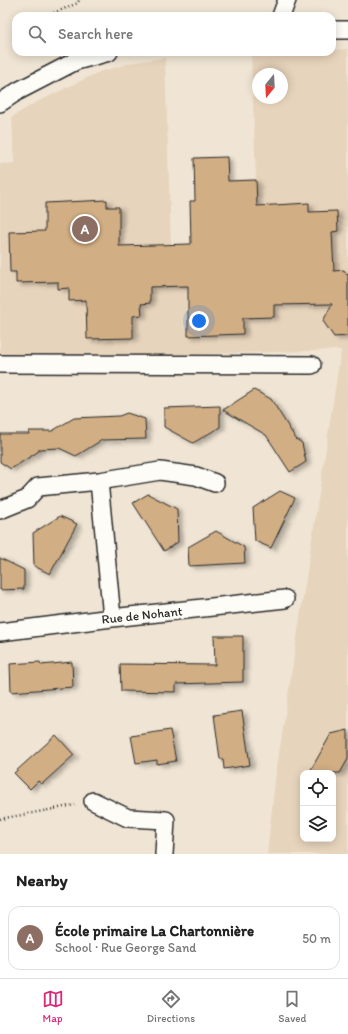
<!DOCTYPE html>
<html lang="en">
<head>
<meta charset="utf-8">
<style>
	body { margin:0; font-family:Itim,sans-serif; background:#f6f6f6; color:#222 }
	.controls { position:absolute; right:12px; bottom:12px; display:grid; overflow:hidden; border-radius:8px; box-shadow:0 2px 10px #0003 }
	.controls button { width:36px; height:36px; display:grid; place-items:center; padding:0; border:0; border-bottom:1px solid #e0e0e0; background:#fff; color:#222; font:20px sans-serif }
	.compass { position:absolute; left:252px; top:68px; width:36px; height:36px; border-radius:50%; background:#fff; box-shadow:0 2px 10px #0003; rotate:198deg }
	.you { position:absolute; left:199px; top:321px; width:14px; height:14px; margin:-10px; border:3px solid #fff; border-radius:50%; background:#1a73e8; box-shadow:0 0 0 6px #1a73e833 }
	.badge { display:grid; place-items:center; width:26px; height:26px; border-radius:50%; background:#db2777; color:#fff; font-size:13px; font-weight:700 }
	.pin { position:absolute; translate:-50% -50%; border:2px solid #fff; box-shadow:0 1px 4px #0006 }
	.list { margin:0; padding:0; list-style:none }
	h2 { display:flex; justify-content:space-between; align-items:center; height:52px; margin:0; padding:0 16px; font-size:17px }
	h2 small { font-size:13px; font-weight:400; color:#767676 }
	.list li { display:grid; grid-template-columns:26px 1fr auto; gap:12px; align-items:center; box-sizing:border-box; height:64px; margin:0 8px 8px; padding:0 8px; border:1px solid #e0e0e0; border-radius:12px }
	.list b { display:block; font-size:15px; white-space:nowrap }
	.list p { margin:0; font-size:13px; white-space:nowrap; color:#767676 }
	.list em { font-size:13px; font-style:normal; color:#767676 }
	.icon { flex:none; width:22px; height:22px; fill:none; stroke:currentColor; stroke-width:2; stroke-linecap:round; stroke-linejoin:round }
	.map { position:relative; flex:none; width:348px; height:854px; overflow:hidden }
	.search { position:absolute; background:#fff; box-shadow:0 2px 10px #0003; left:12px; right:12px; top:12px; height:44px; display:flex; align-items:center; gap:10px; box-sizing:border-box; padding:0 14px; border-radius:12px; color:#767676; font-size:15px }
	.sheet { height:124px; background:#fff }
	nav { display:flex; justify-content:space-around; align-items:center; box-sizing:border-box; height:56px; border-top:1px solid #e0e0e0; background:#fff; font-size:11px; color:#767676 }
	nav a { display:grid; justify-items:center; gap:2px }
	nav .on { color:#db2777 }
	.map>svg:first-child { display:block }
	.built { fill:#e7d4bc; fill-rule:evenodd }
	.building { fill:#d1ae84; stroke:#2b2b2b; filter:url(#shadow) }
	.lines { fill:none; stroke-linecap:round; stroke-linejoin:round }
	.street-casing { stroke:#2b2b2b; stroke-width:20 }
	.path { stroke:#2b2b2b; stroke-width:2.5; stroke-dasharray:1 3; stroke-linecap:butt }
	.street { stroke:#fdfcf7; stroke-width:17 }
	.labels { text-anchor:middle; dominant-baseline:central; stroke-width:3.5; stroke-linejoin:round; paint-order:stroke }
	.street-label { font-size:13px; fill:#2b2b2b; stroke:#fdfcf7 }
</style>
</head>
<body>
<div class="map">
<svg width="348" height="854" viewBox="0 0 348 854">
	<defs>
		<filter id="shadow"><feDropShadow dx="4.5" dy="2.5" stdDeviation="2" flood-color="#0004"/></filter>
	</defs>
	<rect width="100%" height="100%" fill="#f0e5d4"/>
	<filter id="ink" filterUnits="userSpaceOnUse"><feTurbulence type="fractalNoise" baseFrequency=".025" numOctaves="2"/><feDisplacementMap in="SourceGraphic" scale="8" xChannelSelector="R" yChannelSelector="G"/><feConvolveMatrix kernelMatrix="1 2 1 2 8 2 1 2 1" color-interpolation-filters="sRGB"/></filter>
	<g filter="url(#ink)">
		<!-- built -->
		<path class="built" d="M348,49V854H267L275,780L341,350L0,360V164L14,163L12,117L33,104L99,72L134,62L165,58L171,245L191,244L190,201H195L228,180L256,179L251,54L293,52H332V50ZM258,74H282V98H258ZM303,773H333V839H303Z"/>
		<!-- building -->
		<path class="building" d="M227,157L228,181L256,180L257,206L309,203V212L337,211L338,231L332,232L334,271L344,270L347,275L348,273V336L334,337L323,321L332,304L274,305V317L243,318V334L188,336V286L150,287V303L141,304L142,315L133,316V338L87,339L86,300L69,301V288L58,289V282L16,283V272H10L9,232L45,231V203L107,200V207H119V246L191,244L190,201H195L194,158Z
			M254,390L271,399L296,439L302,443L306,462L290,472L266,435L223,410Z
			M220,406V427L193,443L164,427V408Z
			M127,413L145,419L146,439L102,440L76,456L59,448L39,449V451L11,469L0,462V434H29V431H52L74,418L119,416Z
			M280,491L295,498L271,548L255,541L253,508Z
			M148,494L177,509L178,542L164,551L133,503Z
			M60,516L77,524L50,574L34,566L33,533Z
			M216,531L244,547L245,563L189,566L188,547Z
			M0,558L24,570V589L0,590Z
			M214,636H243V682L176,684V692L121,691L120,664L215,665Z
			M40,662L41,665L72,662L73,687L11,692L10,664Z
			M242,711L250,765L224,769L223,759H220L214,715Z
			M170,730L176,761L157,764V760L136,763L131,736Z
			M348,730V759L340,773H309L331,734Z
			M56,735L74,755L42,784L38,781L30,789L14,773Z"/>
		<g class="lines">
			<!-- street casing -->
			<g class="street-casing">
				<path id="street" d="M281,16L287,0
					M332,30H348
					M0,103L18,91L76,61L109,52
					M0,364L312,365
					M99,481L112,618
					M0,510L27,499L38,487L99,481L160,471L196,476L215,483
					M0,632L112,618L285,599
					M93,801L128,818L166,820L164,854"/>
			</g>
			<!-- path -->
			<path class="path" d="M46,16L78,3L79,0
				M0,819L75,805"/>
			<!-- street -->
			<use href="#street" class="street"/>
		</g>
	</g>
	<g class="labels">
		<!-- street labels -->
		<g class="street-label">
			<text transform="translate(142 615) rotate(-6)">Rue de Nohant</text>
		</g>
	</g>
</svg>
<div class="controls">
<button><svg class="icon" aria-label="locate" viewBox="0 0 24 24"><circle cx="12" cy="12" r="6"/><path d="M12 2v4M12 18v4M2 12h4M18 12h4"/></svg></button>
<button><svg class="icon" aria-label="layers" viewBox="0 0 24 24"><path d="M12 4l9 5-9 5-9-5zM3 14l9 5 9-5"/></svg></button>
</div>
<svg class="compass" viewBox="-18 -18 36 36"><path d="M0-13l5 13h-10z" fill="#e53935"/><path d="M0 13l5-13h-10z" fill="#767676"/></svg>
<div class="you"></div>
<div class="pin badge" style="left:85px;top:229px;background:#8d6e63">A</div>
<div class="search"><svg class="icon" aria-label="search" viewBox="0 0 24 24"><circle cx="10" cy="10" r="6"/><path d="M15 15l6 6"/></svg>Search here</div>
</div>
<section class="sheet">
<h2>Nearby<small></small></h2>
<ul class="list">
<li><span class="badge" style="background:#8d6e63">A</span><div><b>École primaire La Chartonnière</b><p>School · Rue George Sand</p></div><em>50 m</em></li>
</ul>
</section>
<nav>
<a class="on"><svg class="icon" aria-label="map" viewBox="0 0 24 24"><path d="M3 6l6-2 6 2 6-2v14l-6 2-6-2-6 2zM9 4v14M15 6v14"/></svg>Map</a>
<a><svg class="icon" aria-label="directions" viewBox="0 0 24 24"><path d="M12 3l9 9-9 9-9-9zM9 14v-3h6M13 9l2 2-2 2"/></svg>Directions</a>
<a><svg class="icon" aria-label="saved" viewBox="0 0 24 24"><path d="M7 4h10v16l-5-4-5 4z"/></svg>Saved</a>
</nav>
</body>
</html>
